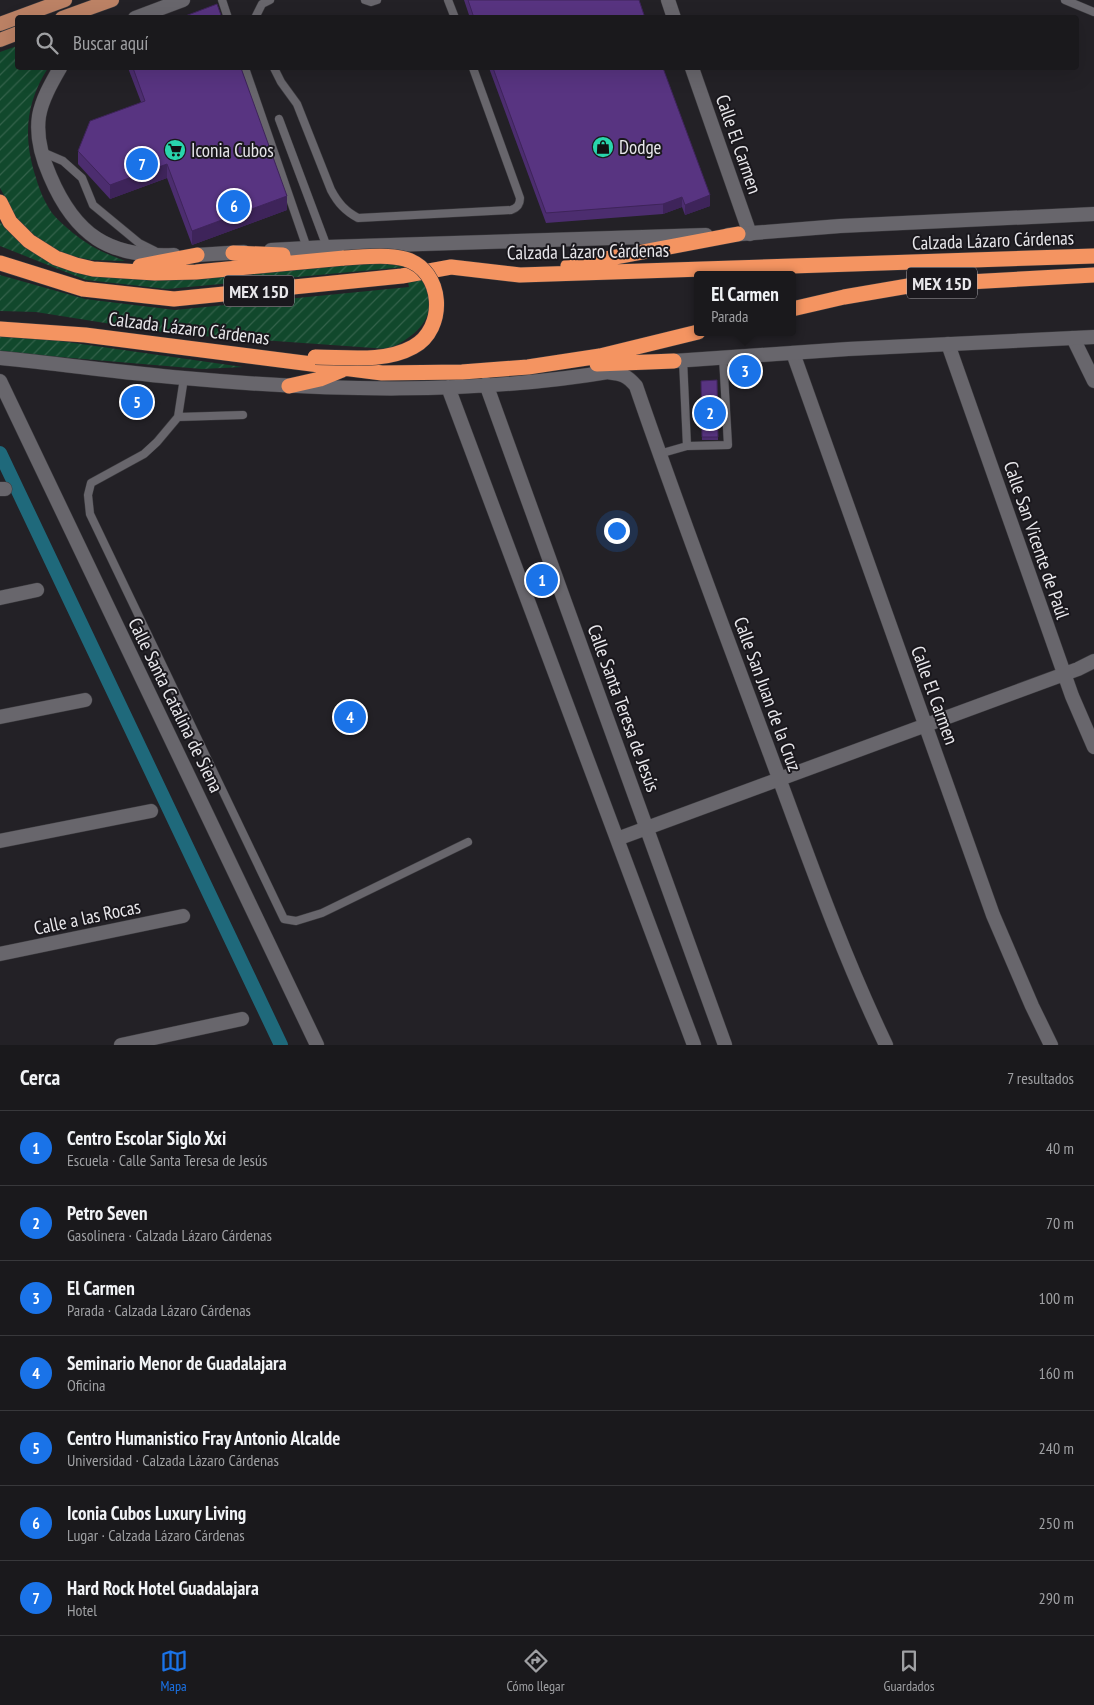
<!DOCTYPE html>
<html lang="es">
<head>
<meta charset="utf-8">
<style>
	body { margin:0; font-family:"PT Sans Narrow",sans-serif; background:#232225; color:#f1f3f6 }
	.you { position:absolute; left:616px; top:530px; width:18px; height:18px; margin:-12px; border:4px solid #fff; border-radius:50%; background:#1a73e8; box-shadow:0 0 0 8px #1a73e833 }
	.badge { display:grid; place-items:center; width:32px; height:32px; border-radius:50%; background:#1a73e8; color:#fff; font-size:16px; font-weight:700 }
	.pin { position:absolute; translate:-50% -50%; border:2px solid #fff; box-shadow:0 1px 5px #0006 }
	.popup { position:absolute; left:694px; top:271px; width:102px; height:65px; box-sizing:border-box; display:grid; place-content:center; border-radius:5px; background:#1a191c; filter:drop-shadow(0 1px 4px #0005); font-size:16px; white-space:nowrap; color:#9fa0a3 }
	.popup b { font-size:19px; color:#f1f3f6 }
	.popup::after { content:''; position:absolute; left:50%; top:100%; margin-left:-10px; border:10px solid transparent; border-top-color:#1a191c }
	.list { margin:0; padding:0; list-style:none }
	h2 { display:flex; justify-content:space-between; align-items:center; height:65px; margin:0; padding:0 20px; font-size:21px }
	h2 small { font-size:16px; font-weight:400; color:#9fa0a3 }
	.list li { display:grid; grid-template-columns:32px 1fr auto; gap:15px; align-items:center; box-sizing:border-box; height:75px; padding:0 20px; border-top:1px solid #38383b }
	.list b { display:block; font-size:19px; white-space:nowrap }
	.list p { margin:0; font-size:16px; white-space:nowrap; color:#9fa0a3 }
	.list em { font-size:16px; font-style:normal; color:#9fa0a3 }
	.icon { flex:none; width:28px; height:28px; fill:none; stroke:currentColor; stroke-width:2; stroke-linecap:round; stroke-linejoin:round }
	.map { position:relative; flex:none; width:1094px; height:1045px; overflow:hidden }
	.search { position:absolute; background:#1a191c; box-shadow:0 5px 20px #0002; left:15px; right:15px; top:15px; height:55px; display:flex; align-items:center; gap:12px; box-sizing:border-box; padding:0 18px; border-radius:5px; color:#9fa0a3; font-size:19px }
	.sheet { height:590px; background:#1a191c }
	nav { display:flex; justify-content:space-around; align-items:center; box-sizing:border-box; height:70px; border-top:1px solid #38383b; background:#1a191c; font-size:14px; color:#9fa0a3 }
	nav a { display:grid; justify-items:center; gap:2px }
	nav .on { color:#1a73e8 }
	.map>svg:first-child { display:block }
	.garden { fill:url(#garden-furrows) }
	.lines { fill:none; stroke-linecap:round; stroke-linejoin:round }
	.canal { stroke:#1f697b; stroke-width:14 }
	.service-casing { stroke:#3c3b3f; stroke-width:9 }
	.minor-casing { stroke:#3c3b3f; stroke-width:15 }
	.tertiary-casing { stroke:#3c3b3f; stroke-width:15 }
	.secondary-casing { stroke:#3c3b3f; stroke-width:15 }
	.primary-casing { stroke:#3c3b3f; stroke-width:15 }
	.motorway-casing { stroke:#3c3b3f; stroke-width:16 }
	.service { stroke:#68666c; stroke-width:8 }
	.minor { stroke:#68666c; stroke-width:14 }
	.tertiary { stroke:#68666c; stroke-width:14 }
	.secondary { stroke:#68666c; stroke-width:14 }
	.primary { stroke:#bc8265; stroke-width:14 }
	.motorway { stroke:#f49461; stroke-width:15 }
	.motorway-bridge-casing { stroke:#3c3b3f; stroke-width:16; stroke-linecap:butt }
	.motorway-bridge { stroke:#f49461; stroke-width:15 }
	.wall { fill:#4c2d6f }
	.shaded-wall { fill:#3e245a }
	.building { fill:#583481; stroke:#3e245a }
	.labels { text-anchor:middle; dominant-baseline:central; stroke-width:4; stroke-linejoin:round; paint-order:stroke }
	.shield { fill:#1a181d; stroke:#aaa9ad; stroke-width:1 }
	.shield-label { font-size:18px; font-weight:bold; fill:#e8e7eb }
	.street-label { font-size:19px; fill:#e8e7eb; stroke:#1a181d }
	.poi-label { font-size:19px; fill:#e8e7eb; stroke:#1a181d; text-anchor:start }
</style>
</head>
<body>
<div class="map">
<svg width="1094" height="1045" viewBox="0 0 1094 1045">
	<defs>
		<pattern id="garden-furrows" width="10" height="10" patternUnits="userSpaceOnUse" patternTransform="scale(1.25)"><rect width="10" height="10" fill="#11482c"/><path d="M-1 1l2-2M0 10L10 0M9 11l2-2" fill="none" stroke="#34624b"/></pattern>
	</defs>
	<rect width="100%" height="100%" fill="#232126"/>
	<!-- garden -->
	<path class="garden" d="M17,46L18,68H48C25,104 23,138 36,178C39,189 45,203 52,213C62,225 83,242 97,249C106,254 116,257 125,261L92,260L65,255L39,240L17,219L0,188V52Z
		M0,222C24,250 40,257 74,268L344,260L405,263C411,269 420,275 424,283C441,315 416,337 388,349L174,334L36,312L0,311V275L85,299L175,310L409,287L405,267L167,289L86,280L0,246Z
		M0,337L39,338L243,367L202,369L0,352Z"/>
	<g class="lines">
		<!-- canal -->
		<path class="canal" d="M0,453L281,1045"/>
		<!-- service casing -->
		<g class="service-casing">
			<path id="service" d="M222,0L228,18
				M365,0L371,2L377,0
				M448,0L455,18
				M1065,0L1094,12
				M255,18L262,4L270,0
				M245,68L307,248
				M274,68L281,82L297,104L331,190C338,203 345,211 358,218L511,210C517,208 520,205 520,198L473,68
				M279,119L327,247
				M42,152L63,161L82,178L93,205L139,243L155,251
				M683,360L687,446L728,445L723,357
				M184,378L178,417L243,415
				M178,417L157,442L144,454L91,483L88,495L90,514L284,919L296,921L322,913L468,842
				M659,454L687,446"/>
		</g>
		<!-- minor casing -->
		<g class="minor-casing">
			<path id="minor" d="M668,0L674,18
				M692,68L750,234
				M1073,338L1094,381
				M948,344L1072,696L1094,747
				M793,353L993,915L1032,1006L1051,1045
				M0,358C62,364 123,373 184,378C327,391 473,395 614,371
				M606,372C621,374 626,374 636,386C676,503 720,619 763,735C802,839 838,945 886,1045
				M0,381L317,1045
				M486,384L725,1045
				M448,387L694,1045
				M0,489H5
				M0,598L37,590
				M0,717L85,700
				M617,839L1078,669L1094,661
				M0,841L151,811
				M0,954L183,916
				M121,1045L242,1019"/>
		</g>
		<!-- tertiary casing -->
		<g class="tertiary-casing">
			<path id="tertiary" d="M728,235L840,226L1094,214
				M271,250L327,247L706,235
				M197,255L244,252
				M674,361L848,349L1094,337"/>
		</g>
		<!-- secondary casing -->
		<g class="secondary-casing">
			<path id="secondary" d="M135,18L183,0
				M60,68C52,82 42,99 39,116C36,136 42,158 50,176C75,235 109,258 174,255"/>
		</g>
		<!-- primary casing -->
		<g class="primary-casing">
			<path id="primary" d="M62,18L112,0
				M0,24L65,0
				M0,40L18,33"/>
		</g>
		<!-- motorway casing -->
		<g class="motorway-casing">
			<path id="motorway" d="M0,202L10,222L29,241L56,258L76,265L93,269L155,273L196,272L344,258
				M233,253L283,255
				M0,263L83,289L174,299L402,276L451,267L520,275L1094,256
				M140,266L197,255
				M568,266L738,234
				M792,309L844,297L914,285L1094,275
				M0,329L85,335L382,373L462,372L528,367L600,356L698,332
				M597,364L674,361
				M289,386L320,379L342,370"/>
		</g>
		<!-- service -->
		<use href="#service" class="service"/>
		<!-- minor -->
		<use href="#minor" class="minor"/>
		<!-- tertiary -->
		<use href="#tertiary" class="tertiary"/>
		<!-- secondary -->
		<use href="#secondary" class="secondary"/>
		<!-- primary -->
		<use href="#primary" class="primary"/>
		<!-- motorway -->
		<use href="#motorway" class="motorway"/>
		<!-- motorway-bridge casing -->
		<g class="motorway-bridge-casing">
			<path id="motorway-bridge" d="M315,357C346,357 384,363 413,347C447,329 444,270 405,259C386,254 364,257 344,258"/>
		</g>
		<!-- motorway-bridge -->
		<use href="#motorway-bridge" class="motorway-bridge"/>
	</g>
	<!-- wall -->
	<path class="wall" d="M464,0H639L645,18H470Z
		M128,68H241L287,210L192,245L167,178L110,199L78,164V151L141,102Z
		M489,68H663L710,206L685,215L682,207L663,214L546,223Z
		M717,380L718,440H702L701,381Z"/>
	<!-- shaded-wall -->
	<path class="shaded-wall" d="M167,164V178L110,199V185Z
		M710,195V206L685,215V205Z
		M287,196V210L192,245V231Z
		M682,197V207L663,214V204Z"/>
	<!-- building -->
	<path class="building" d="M468,0H639L645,18H474Z
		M217,4L222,18H180Z
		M133,68H241L287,196L192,231L167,164L110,185L78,151L90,121L145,101Z
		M493,68H663L710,195L685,205L682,197L663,204L546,213Z
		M717,380L718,437H702L701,381Z"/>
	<!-- icons -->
	<defs>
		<g id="shop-disc" transform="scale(1.125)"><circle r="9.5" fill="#29d5ac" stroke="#1a181d"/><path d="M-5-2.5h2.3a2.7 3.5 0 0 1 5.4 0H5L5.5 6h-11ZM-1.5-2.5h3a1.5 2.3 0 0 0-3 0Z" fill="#111"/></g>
		<g id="supermarket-disc" transform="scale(1.125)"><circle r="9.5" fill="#29d5ac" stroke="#1a181d"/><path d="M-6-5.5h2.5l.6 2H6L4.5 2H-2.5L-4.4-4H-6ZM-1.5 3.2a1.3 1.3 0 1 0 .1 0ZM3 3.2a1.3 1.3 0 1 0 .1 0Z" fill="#111"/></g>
	</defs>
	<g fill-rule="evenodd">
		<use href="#shop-disc" x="603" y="147"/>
		<use href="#supermarket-disc" x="175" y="150"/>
	</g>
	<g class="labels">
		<!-- shield labels -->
		<g class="shield">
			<rect x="907" y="267.5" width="70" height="31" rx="4"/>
			<rect x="224" y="275.5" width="70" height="31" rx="4"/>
		</g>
		<g class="shield-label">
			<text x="942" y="283">MEX 15D</text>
			<text x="259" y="291">MEX 15D</text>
		</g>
		<!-- street labels -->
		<g class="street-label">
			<text transform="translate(739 144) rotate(71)">Calle El Carmen</text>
			<text transform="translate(993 240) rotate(-2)">Calzada Lázaro Cárdenas</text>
			<text transform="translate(588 251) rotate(-1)">Calzada Lázaro Cárdenas</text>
			<text transform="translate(189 328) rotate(7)">Calzada Lázaro Cárdenas</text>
			<text transform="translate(1037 540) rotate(71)">Calle San Vicente de Paúl</text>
			<text transform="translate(768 694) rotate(70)">Calle San Juan de la Cruz</text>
			<text transform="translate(935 695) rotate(70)">Calle El Carmen</text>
			<text transform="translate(176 705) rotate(64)">Calle Santa Catalina de Siena</text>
			<text transform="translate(624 708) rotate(70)">Calle Santa Teresa de Jesús</text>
			<text transform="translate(87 917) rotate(-12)">Calle a las Rocas</text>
		</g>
		<!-- poi labels -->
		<g class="poi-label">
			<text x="619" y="147">Dodge</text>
			<text x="191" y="150">Iconia Cubos</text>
		</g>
	</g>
</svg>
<div class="you"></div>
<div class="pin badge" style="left:542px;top:580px">1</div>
<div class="pin badge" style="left:710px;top:413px">2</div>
<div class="pin badge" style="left:745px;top:371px">3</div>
<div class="popup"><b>El Carmen</b>Parada</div>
<div class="pin badge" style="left:350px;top:717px">4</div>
<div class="pin badge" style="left:137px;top:402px">5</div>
<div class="pin badge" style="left:234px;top:206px">6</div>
<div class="pin badge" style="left:142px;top:164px">7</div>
<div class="search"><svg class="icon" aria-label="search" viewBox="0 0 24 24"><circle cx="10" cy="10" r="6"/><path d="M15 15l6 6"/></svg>Buscar aquí</div>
</div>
<section class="sheet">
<h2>Cerca<small>7 resultados</small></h2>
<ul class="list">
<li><span class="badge">1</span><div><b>Centro Escolar Siglo Xxi</b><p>Escuela · Calle Santa Teresa de Jesús</p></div><em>40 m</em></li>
<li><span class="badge">2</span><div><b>Petro Seven</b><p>Gasolinera · Calzada Lázaro Cárdenas</p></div><em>70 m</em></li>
<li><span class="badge">3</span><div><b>El Carmen</b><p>Parada · Calzada Lázaro Cárdenas</p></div><em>100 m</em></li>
<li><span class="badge">4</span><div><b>Seminario Menor de Guadalajara</b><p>Oficina</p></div><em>160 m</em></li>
<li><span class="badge">5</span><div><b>Centro Humanistico Fray Antonio Alcalde</b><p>Universidad · Calzada Lázaro Cárdenas</p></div><em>240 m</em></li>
<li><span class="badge">6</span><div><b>Iconia Cubos Luxury Living</b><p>Lugar · Calzada Lázaro Cárdenas</p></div><em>250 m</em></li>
<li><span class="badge">7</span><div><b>Hard Rock Hotel Guadalajara</b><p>Hotel</p></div><em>290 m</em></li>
</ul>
</section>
<nav>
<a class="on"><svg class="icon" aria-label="map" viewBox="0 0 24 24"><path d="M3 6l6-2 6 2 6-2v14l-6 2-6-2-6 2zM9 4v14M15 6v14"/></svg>Mapa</a>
<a><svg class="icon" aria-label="directions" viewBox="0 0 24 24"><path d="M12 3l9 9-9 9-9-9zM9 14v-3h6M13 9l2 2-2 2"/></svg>Cómo llegar</a>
<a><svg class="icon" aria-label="saved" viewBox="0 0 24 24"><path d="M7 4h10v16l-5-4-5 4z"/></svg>Guardados</a>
</nav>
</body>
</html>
